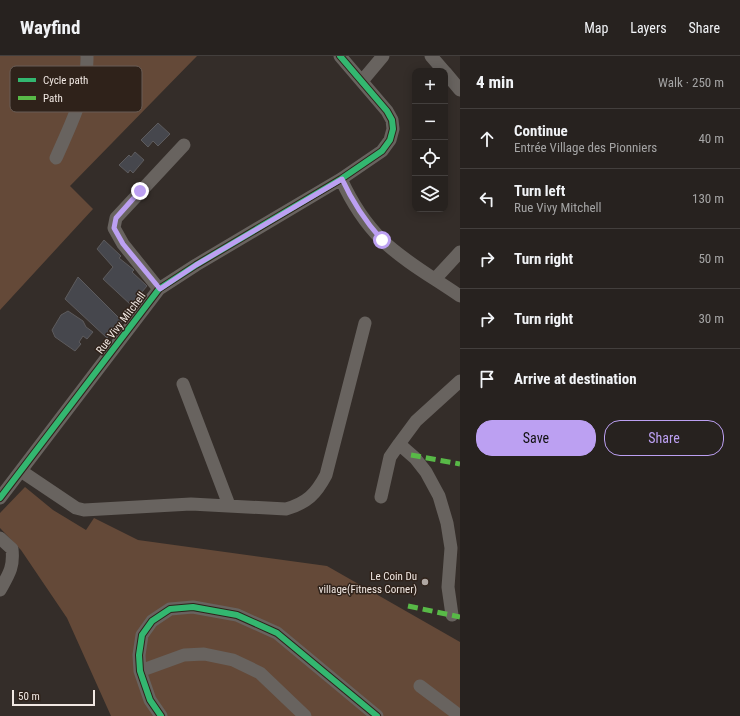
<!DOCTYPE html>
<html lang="en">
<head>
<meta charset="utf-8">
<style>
	body { margin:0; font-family:"Roboto Condensed",sans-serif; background:#332f2c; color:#f1f3f6 }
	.controls { position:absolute; right:12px; top:12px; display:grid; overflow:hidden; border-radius:8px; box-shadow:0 2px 10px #0003 }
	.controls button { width:36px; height:36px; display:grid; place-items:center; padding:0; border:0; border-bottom:1px solid #433f3d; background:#27221f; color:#f1f3f6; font:20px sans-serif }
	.scale { position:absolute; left:12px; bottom:10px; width:83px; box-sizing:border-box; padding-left:4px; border:2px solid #f1e8e3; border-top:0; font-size:11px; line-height:14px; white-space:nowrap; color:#f1e8e3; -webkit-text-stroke:3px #2f221a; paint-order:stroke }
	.stop { position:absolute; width:12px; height:12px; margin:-9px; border:3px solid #bca0f2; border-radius:50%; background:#fff }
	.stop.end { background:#bca0f2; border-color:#fff; box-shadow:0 1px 4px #0008 }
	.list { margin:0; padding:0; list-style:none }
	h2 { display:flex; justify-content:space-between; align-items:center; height:52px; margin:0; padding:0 16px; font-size:17px }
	h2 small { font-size:13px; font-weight:400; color:#a4a4a4 }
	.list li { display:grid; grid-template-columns:26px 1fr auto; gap:12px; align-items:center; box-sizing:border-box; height:60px; padding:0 16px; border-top:1px solid #433f3d }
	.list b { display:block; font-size:15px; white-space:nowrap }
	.list p { margin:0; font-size:13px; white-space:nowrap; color:#a4a4a4 }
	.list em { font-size:13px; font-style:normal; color:#a4a4a4 }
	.actions { display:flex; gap:8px; padding:12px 16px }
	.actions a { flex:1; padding:9px 0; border:1px solid #bca0f2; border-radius:16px; text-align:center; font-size:14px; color:#bca0f2 }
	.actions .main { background:#bca0f2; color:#111 }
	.icon { flex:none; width:22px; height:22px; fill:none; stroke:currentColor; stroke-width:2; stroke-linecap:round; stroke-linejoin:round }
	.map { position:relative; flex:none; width:460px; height:660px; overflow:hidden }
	header { display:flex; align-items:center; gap:24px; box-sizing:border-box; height:56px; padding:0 20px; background:#27221f; border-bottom:1px solid #433f3d }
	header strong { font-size:19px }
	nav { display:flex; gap:22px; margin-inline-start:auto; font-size:14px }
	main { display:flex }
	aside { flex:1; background:#27221f }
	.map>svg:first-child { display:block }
	.green { fill:#644938 }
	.building { fill:#46474d; stroke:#5d5b5d }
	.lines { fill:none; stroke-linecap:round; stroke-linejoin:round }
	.minor { stroke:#68635f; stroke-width:13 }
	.quiet { stroke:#58b947; stroke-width:5; stroke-dasharray:10 5; stroke-linecap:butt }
	.cycleway-casing { stroke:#2f221a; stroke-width:8 }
	.cycleway { stroke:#33b770; stroke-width:6 }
	.route { stroke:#bca0f2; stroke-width:5 }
	.poi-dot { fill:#afa7a2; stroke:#2f221a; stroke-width:1.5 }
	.labels { text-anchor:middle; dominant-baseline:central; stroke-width:3; stroke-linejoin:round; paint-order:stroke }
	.street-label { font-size:11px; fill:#f1e8e3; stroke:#2f221a }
	.poi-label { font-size:11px; fill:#f1e8e3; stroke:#2f221a; text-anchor:end }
	.key { fill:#2f221a; stroke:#695d56; stroke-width:1 }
	.key-label { font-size:11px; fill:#f1e8e3 }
</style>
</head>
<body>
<header>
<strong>Wayfind</strong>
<nav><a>Map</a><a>Layers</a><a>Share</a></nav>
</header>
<main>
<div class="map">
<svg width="460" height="660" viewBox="0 0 460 660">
	<rect width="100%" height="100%" fill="#342d29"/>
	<!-- green -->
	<path class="green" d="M0,0H197L70,130L93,153L0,254Z
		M25,431L53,454L86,474L94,462L138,484L327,510L460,586V660H111L67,562L21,494L0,472V457Z"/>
	<!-- building -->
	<path class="building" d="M158,67L170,78L158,90L153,85L148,91L141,84Z
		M135,96L144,104L133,117L130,114L128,117L119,109L129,99L131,101Z
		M104,184L121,200L119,202L134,214L132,216L147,230L131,249L103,223L113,211L97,193Z
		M78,221L122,265L107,282L65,243Z
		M68,255L83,265L86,271L93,276L87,283L83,280L79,286L81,288L75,295L55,281L52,274L61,259Z"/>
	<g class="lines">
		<!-- minor -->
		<path class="minor" d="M431,0L444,15
			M445,16L460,34
			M362,25L383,0
			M56,102C70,70 88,36 87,0
			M341,123C351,145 365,167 382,184C405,206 434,222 460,240
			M435,223L460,196
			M159,233L123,188L114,172L116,162L184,89
			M183,328L229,449
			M21,415L76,452L84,454L191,448L286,453C307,447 316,438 326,419L365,267
			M381,441L390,401L399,388
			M0,442L159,233L196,209L341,123L382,95L390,84L393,73L392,64L387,55L340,0
			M0,482L12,493C14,511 9,518 0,534
			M452,559L448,531L451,492L447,467L439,440L426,416L415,402L399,388L416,365L460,325
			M140,615L184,599L204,598L233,604L260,617L305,660
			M420,630L460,660
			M161,660L150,644L140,615L139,599L142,579L152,565L170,553L193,551L237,559L277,577L377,660"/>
		<!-- quiet -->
		<path class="quiet" d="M411,399L460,408
			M408,550L460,561"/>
		<!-- cycleway casing -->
		<g class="cycleway-casing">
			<path id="cycleway" d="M0,442L159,233L196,209L341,123L382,95L390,84L393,73L392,64L387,55L340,0
				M161,660L150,644L140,615L139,599L142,579L152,565L170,553L193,551L237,559L277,577L377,660"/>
		</g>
		<!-- cycleway -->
		<use href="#cycleway" class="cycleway"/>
	</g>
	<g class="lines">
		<!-- route -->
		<path class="route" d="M140,135L116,162L114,172L123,188L160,233L196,209L342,123C352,145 365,165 382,184"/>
	</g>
	<!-- markers -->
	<circle class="poi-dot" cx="425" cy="526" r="4"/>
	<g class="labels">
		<!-- street labels -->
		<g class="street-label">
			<text transform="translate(121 267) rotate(-53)">Rue Vivy Mitchell</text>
		</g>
		<!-- poi labels -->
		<g class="poi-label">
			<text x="417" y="520">Le Coin Du<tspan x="417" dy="13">village(Fitness Corner)</tspan></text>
		</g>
	</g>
	<!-- legend -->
	<rect x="10" y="10" width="132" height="46" rx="6" class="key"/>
	<rect x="18" y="22" width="18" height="4" fill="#33b770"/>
	<rect x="18" y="40" width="18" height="4" fill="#58b947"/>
	<g class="key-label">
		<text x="43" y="28">Cycle path</text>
		<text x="43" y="46">Path</text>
	</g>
</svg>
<div class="controls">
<button>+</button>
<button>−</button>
<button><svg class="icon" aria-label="locate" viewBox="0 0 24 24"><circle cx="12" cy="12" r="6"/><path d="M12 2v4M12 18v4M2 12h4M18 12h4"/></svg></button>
<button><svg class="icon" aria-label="layers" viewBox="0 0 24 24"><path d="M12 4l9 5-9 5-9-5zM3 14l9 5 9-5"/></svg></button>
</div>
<div class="scale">50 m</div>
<div class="stop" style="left:382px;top:184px"></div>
<div class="stop end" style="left:140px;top:135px"></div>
</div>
<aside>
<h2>4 min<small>Walk · 250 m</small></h2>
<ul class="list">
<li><svg class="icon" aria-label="ahead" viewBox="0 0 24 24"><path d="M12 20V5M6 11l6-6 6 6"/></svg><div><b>Continue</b><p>Entrée Village des Pionniers</p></div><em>40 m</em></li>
<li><svg class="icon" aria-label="left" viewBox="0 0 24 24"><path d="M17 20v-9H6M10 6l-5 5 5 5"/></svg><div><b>Turn left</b><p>Rue Vivy Mitchell</p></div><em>130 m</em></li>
<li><svg class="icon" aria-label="right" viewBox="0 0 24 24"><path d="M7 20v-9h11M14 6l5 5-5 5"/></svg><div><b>Turn right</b></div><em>50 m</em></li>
<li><svg class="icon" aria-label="right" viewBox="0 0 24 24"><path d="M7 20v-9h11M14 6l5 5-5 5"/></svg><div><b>Turn right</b></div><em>30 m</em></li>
<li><svg class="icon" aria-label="arrive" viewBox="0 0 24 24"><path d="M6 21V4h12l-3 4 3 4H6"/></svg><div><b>Arrive at destination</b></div></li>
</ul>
<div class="actions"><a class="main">Save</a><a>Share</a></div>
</aside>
</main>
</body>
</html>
